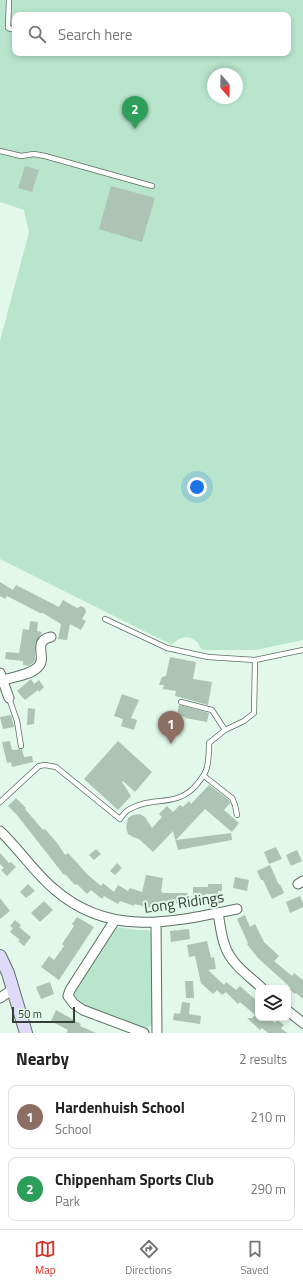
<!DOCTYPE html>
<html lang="en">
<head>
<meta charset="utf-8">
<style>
	body { margin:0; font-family:"Titillium Web",sans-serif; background:#f6f6f6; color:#222 }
	.controls { position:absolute; right:12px; bottom:12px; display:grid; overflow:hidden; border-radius:8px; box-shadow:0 2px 6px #0003 }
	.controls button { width:36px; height:36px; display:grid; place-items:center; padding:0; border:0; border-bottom:1px solid #e0e0e0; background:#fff; color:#222; font:20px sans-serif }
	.compass { position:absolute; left:207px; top:68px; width:36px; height:36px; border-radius:50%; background:#fff; box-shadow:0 2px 6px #0003; rotate:160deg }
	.scale { position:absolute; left:12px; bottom:10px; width:63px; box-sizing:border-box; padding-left:4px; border:2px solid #353e39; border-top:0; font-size:11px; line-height:14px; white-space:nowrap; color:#353e39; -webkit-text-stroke:3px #e1f8ea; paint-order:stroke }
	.you { position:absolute; left:197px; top:487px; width:14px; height:14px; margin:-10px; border:3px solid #fff; border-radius:50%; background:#1a73e8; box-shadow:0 0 0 6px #1a73e833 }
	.badge { display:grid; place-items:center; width:26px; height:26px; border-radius:50%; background:#d93025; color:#fff; font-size:13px; font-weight:700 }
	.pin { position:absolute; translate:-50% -33px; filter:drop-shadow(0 1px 2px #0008) }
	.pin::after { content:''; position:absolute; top:21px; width:14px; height:12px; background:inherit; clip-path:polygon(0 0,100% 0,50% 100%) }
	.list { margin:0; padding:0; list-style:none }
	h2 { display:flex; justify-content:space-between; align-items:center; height:52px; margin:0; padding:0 16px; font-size:17px }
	h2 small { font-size:13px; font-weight:400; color:#767676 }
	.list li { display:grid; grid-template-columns:26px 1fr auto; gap:12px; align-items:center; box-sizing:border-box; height:64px; margin:0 8px 8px; padding:0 8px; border:1px solid #e0e0e0; border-radius:8px }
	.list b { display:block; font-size:15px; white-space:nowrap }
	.list p { margin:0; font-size:13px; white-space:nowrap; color:#767676 }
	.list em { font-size:13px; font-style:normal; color:#767676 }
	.icon { flex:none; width:22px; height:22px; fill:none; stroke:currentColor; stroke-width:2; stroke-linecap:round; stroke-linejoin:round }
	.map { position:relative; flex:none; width:303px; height:1033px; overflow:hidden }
	.search { position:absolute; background:#fff; box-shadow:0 2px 6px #0003; left:12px; right:12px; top:12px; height:44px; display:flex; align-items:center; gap:10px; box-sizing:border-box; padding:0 14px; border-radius:8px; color:#767676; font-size:15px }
	.sheet { height:196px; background:#fff }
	nav { display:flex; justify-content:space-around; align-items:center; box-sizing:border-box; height:56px; border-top:1px solid #e0e0e0; background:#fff; font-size:11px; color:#767676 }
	nav a { display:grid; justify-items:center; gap:2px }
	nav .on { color:#d93025 }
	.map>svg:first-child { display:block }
	.green { fill:#b8e5cc; fill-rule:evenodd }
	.building { fill:#acc3b6 }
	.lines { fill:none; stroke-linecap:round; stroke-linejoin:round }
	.service-casing { stroke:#5c7065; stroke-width:6 }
	.minor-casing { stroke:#5c7065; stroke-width:11 }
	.secondary-casing { stroke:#5c7065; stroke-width:14 }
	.service { stroke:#fff; stroke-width:4.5 }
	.minor { stroke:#fff; stroke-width:9 }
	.secondary { stroke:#dfdafa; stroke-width:12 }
	.labels { text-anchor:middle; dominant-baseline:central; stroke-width:4; stroke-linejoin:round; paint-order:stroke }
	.street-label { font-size:15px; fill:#353e39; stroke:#e1f8ea }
</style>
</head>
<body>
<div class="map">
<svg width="303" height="1033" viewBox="0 0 303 1033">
	<rect width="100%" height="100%" fill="#e1f8ea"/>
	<!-- green -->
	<path class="green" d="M0,0H303V640L255,650H202C200,648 199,644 197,642C189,633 177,638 172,645L0,559V341L29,232L24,210L0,202ZM15,15H288V53H15ZM213,74H237V98H213Z
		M118,927L136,930H147L150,931L152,936L154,1021C151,1027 148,1028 141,1028L81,1005L73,996L74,990L115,928Z"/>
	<!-- building -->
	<path class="building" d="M25,166L39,170L32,192L18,188Z
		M111,186L155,198L142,242L99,229Z
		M0,582L13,590L16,585L59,607L63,600L77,608L81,606L85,608L86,612L82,619L86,621L81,630L70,624L67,640L58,639L61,624L43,613H40L7,596L5,599L0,596Z
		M30,621L38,622L37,631L42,632L35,644V661L29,666L23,665V661L5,659L6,652L19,653L23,629L29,630Z
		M170,657L196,662L193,679L212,682L208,705L175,696L176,691L163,689L164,685H159L162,677L166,676Z
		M31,679L34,684L39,680L44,687L39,692L38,690L25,700L17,691Z
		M122,694L139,700L131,718L137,720L134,730L121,726L123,719L114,716Z
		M179,705L209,713L207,722L185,718V717L177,715Z
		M28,708L35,709L34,724L27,725Z
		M11,715L14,727L3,729L0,717Z
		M10,741L12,750L22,749L24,757L32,756L33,762L12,767L11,762L7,763L2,742Z
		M118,741L152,772L135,792L123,781L122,782L131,796L118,810L84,779Z
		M209,785L229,800L230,803L224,810L239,823L232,832L205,809L176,840L231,833L232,840L178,850L173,831L153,852L139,839L133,837L128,834L126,827L127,823L128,818L133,815L140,814L145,817L152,828L162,817L159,814L167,806L173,812L180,805L183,807L189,801L191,804Z
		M16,798L26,808L25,809L43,830L45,829L58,844L65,855L68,853L88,875L101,886L103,883L114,892L118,885L128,891L130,888L142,892L146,875L163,878L161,891L163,893H188V904L169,903L168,906L152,905V908L134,904V906L120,901L118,904L104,896L102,899L91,890L87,894L77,884L75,885L65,874L64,875L17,815L8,806Z
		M276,847L282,859L269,864L264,852Z
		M96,849L101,854L94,860L89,855Z
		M297,850L302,861L291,866L286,855Z
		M0,853L9,863L11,862L16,867L7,876L1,870L4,868L0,864Z
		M117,863L122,868L115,875L110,871Z
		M270,865L279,885L280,884L284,893L272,899L263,880H261L257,871Z
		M235,877L249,880L247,891L233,888Z
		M28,884L35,891L26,898L20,892Z
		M208,884H222V891H218V894H205V899H193V887H208Z
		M300,896L303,903V907L290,913L286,902Z
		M0,898L10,911L0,919Z
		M44,901L53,910L40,922L31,913Z
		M245,915L250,927L255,924L264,942L279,956L274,961L292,976L294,973L303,980V999L296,993L295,994L289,989L291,988L258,958L247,944L248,943L237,919Z
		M77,917L94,927L59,980L41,967L49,956L54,960L64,946L62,944L74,926L72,924Z
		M15,920L21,925L19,927L31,937L24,946L18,941L20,940L10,932L13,928L10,926Z
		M189,929L190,939L171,942L170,931Z
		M207,941L211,958L214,957L216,969L208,970L224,985L226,982L236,990L240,986L258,1002V1018H269L275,1023L277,1020L284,1025L281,1028L287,1033H268L262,1028L260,1030L247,1018H252L255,1015L240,1002L238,1004L226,992L222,995L217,990L213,994L201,983L195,956L189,957L187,945Z
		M185,981H193L194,998H186Z
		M50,982L54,994L41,999L36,987Z
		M182,1002L190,1003L189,1014L201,1016L200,1024L173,1020L174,1013L180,1014Z
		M56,1010L81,1024L80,1026L96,1033H66L68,1030L51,1021Z"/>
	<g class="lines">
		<!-- service casing -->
		<g class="service-casing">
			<path id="service" d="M9,0L8,28L15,30
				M0,151L21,156L34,154L45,156L152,186
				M105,619L167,648L208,657L255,660L303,650
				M9,698L17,721L21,746
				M181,702L212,710L225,730
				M204,776L232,798L235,805L237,815
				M0,802L39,766L45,765L56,767L120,819C122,816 125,812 128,810C152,795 178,809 198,783C202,778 206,773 207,767C209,759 209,751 209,743L225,730L244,721L254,713L255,660"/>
		</g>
		<!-- minor casing -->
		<g class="minor-casing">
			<path id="minor" d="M0,673L9,698
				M3,680C14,677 30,675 38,667C48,658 31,641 51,637
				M0,831C19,849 34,872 54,889C110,938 172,922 237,909
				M298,884L303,881
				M218,913C220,923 221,936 225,946C231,964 249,976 262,988
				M115,920L70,990L68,996L74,1004L83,1010L144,1033
				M156,923L157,1033
				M0,998L13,989
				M288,1011L303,1023"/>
		</g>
		<!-- secondary casing -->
		<g class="secondary-casing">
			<path id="secondary" d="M0,956L8,973L26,1033"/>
		</g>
		<!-- service -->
		<use href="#service" class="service"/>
		<!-- minor -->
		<use href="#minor" class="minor"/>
		<!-- secondary -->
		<use href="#secondary" class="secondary"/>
	</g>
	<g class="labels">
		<!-- street labels -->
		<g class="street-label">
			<text transform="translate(184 902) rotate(-8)">Long Ridings</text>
		</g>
	</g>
</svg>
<div class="controls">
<button><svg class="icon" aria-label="layers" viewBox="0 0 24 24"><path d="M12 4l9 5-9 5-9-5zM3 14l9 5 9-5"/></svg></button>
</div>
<svg class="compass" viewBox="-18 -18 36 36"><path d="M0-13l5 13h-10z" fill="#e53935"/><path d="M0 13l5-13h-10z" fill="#767676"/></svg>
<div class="scale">50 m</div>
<div class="you"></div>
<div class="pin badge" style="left:171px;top:744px;background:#8d6e63">1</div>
<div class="pin badge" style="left:135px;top:129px;background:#2e9e5b">2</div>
<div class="search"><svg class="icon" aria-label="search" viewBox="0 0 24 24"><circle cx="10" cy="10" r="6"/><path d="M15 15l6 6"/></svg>Search here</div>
</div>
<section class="sheet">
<h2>Nearby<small>2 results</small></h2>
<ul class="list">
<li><span class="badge" style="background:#8d6e63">1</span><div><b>Hardenhuish School</b><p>School</p></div><em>210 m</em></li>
<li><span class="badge" style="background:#2e9e5b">2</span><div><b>Chippenham Sports Club</b><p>Park</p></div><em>290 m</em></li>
</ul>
</section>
<nav>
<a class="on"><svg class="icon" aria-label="map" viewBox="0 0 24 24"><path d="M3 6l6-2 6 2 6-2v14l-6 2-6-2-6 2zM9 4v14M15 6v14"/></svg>Map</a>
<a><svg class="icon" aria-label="directions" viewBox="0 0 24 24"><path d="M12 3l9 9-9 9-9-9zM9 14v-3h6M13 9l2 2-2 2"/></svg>Directions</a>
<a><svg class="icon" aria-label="saved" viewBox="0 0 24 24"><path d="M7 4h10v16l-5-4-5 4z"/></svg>Saved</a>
</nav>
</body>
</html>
